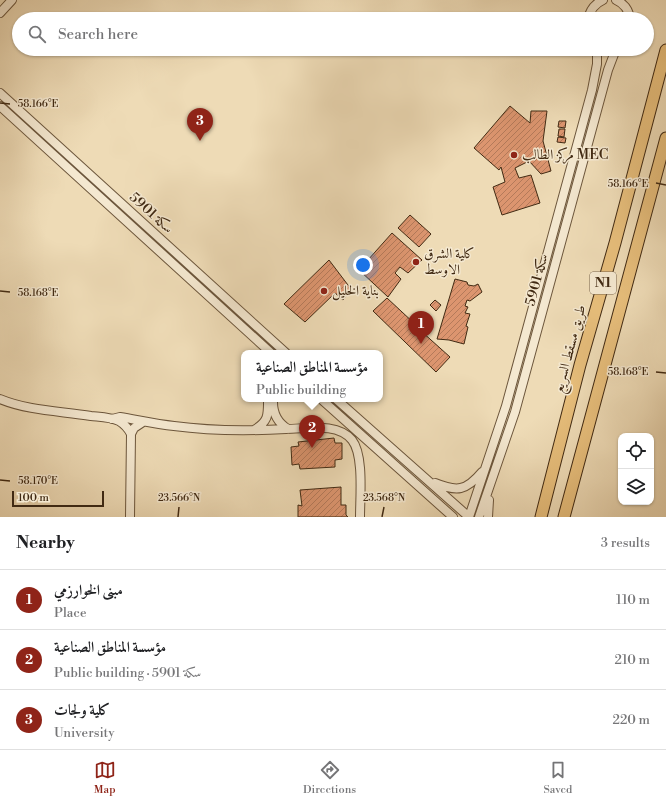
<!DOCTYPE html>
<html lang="en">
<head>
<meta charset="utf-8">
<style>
	body { margin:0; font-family:"Libre Bodoni",Amiri,serif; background:#f2f2f2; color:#202124 }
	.controls { position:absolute; right:12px; bottom:12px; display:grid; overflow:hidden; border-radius:8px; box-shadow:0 1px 3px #0004 }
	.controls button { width:36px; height:36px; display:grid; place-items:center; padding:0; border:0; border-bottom:1px solid #e0e0e0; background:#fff; color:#202124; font:20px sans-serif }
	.scale { position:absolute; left:12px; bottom:10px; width:92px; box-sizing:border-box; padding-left:4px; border:2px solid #412a13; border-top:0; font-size:11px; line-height:14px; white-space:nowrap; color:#412a13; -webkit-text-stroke:3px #f4e8d0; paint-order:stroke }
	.you { position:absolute; left:363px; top:265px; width:14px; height:14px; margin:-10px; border:3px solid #fff; border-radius:50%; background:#1a73e8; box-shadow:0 0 0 6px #1a73e833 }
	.badge { display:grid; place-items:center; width:26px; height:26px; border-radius:50%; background:#8f2418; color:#fff; font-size:13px; font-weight:700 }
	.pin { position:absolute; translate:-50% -33px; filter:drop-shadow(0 1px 2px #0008) }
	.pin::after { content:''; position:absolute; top:21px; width:14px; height:12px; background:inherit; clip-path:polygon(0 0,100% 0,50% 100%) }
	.popup { position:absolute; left:241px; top:350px; width:142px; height:52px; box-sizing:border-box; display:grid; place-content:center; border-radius:8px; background:#fff; filter:drop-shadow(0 1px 3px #0005); font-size:13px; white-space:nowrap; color:#757577 }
	.popup b { font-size:15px; color:#202124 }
	.popup::after { content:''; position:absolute; left:50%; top:100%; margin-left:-8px; border:8px solid transparent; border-top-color:#fff }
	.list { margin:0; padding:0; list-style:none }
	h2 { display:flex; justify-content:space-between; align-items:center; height:52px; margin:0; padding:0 16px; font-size:17px }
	h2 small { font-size:13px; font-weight:400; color:#757577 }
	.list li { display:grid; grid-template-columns:26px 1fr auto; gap:12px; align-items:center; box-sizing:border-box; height:60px; padding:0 16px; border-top:1px solid #e0e0e0 }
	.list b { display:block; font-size:15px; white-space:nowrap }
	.list p { margin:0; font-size:13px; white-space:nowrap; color:#757577 }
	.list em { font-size:13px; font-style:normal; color:#757577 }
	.icon { flex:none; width:22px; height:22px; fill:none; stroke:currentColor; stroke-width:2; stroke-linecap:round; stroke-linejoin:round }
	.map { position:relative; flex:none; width:666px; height:517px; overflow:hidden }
	.search { position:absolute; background:#fff; box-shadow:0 1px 3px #0004; left:12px; right:12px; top:12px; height:44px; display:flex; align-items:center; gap:10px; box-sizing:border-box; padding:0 14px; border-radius:22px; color:#757577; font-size:15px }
	.sheet { height:232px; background:#fff }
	nav { display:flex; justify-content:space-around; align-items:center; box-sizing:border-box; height:56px; border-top:1px solid #e0e0e0; background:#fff; font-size:11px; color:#757577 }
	nav a { display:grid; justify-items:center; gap:2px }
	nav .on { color:#8f2418 }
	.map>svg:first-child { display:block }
	.building { fill:url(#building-hatch); stroke:#412a13 }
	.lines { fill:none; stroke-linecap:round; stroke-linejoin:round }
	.minor-casing { stroke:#6c563c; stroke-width:10 }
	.highway-casing { stroke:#412a13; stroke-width:13 }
	.minor { stroke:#f4e8d0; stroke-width:8 }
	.highway { stroke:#e7be7b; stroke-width:11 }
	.ticks { fill:none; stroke:#412a13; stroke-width:1.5 }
	.poi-dot { fill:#8f2418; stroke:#f4e8d0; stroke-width:1.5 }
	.labels { text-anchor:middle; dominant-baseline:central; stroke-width:3; stroke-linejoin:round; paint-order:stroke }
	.shield { fill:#f4e8d0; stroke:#77634c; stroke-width:1 }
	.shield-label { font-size:13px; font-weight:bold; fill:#412a13 }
	.poi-label { font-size:14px; fill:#412a13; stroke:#f4e8d0; text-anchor:start }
	.street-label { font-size:14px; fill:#412a13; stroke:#f4e8d0 }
	.ticks-label { font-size:10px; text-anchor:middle; fill:#412a13; stroke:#f4e8d0; stroke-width:3; stroke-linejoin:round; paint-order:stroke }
</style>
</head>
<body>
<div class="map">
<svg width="666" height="517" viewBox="0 0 666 517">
	<defs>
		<pattern id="building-hatch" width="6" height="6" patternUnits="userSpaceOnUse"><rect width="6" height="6" fill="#dc956f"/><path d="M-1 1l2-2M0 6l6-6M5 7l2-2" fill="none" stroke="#b47a5a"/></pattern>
	</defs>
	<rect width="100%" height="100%" fill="#eedbb6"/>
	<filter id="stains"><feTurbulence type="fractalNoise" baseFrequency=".005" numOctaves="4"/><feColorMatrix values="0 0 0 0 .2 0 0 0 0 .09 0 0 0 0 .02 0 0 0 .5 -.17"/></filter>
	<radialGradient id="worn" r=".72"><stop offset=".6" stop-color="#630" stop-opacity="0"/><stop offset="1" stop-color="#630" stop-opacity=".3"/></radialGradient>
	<!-- building -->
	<path class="building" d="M510,106L530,123L531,111H547L543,141L551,171L541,174L529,161L515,168L519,178L531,175L540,203L502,215L493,187L505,182L501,167L499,170L474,148Z
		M559,121H566L565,128L558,127Z
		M559,129H565L564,137L558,136Z
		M558,137L566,138L565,143L557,142Z
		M410,215L431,234L419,247L398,228Z
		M392,233L422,260L408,273L400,267L395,273L401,279L388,297L359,270Z
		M329,260L351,289L343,300L335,293L305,322L284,304Z
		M455,279L467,282L468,285L474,286L478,284L482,292L470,301L467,300L465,306L468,307L465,313L470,314L466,326L468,327L464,344L449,340L437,339Z
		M387,298L416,325L418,323L416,320L424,312L433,322L426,331L422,329L421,331L450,357L436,372L373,311Z
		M435,300L441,305L436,311L430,305Z
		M334,438L335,443H342V459L335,460V467L300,469L299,464L292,465L291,447L299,446L298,442Z
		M341,487V505H346V515L348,517H298V505L302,506L300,490Z"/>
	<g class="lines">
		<!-- minor casing -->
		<g class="minor-casing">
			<path id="minor" d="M616,0C625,4 629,10 630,19
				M0,13L12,0
				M588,19C590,10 594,4 603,0
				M0,93L286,353
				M0,106L271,353
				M0,399C29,411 61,411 91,416C100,417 110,417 119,421C124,424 128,428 131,434
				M321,399L453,517
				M336,399L469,517
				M273,402C273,414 278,423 288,429
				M112,419L120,417C138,420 156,424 174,426C211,431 249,431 286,429C307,429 337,422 352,440C364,455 360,497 360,517
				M254,430C269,421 268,415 268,399
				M435,483C457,492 466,491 482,472
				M130,517L131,434L134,428L143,422
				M469,517L506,406L592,90L597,64V49
				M479,517L515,412L608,70L616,49
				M488,517L489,500"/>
		</g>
		<!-- highway casing -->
		<g class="highway-casing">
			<path id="highway" d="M541,517L580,365L615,243L666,50
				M564,517L666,138"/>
		</g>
		<!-- minor -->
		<use href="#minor" class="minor"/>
		<!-- highway -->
		<use href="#highway" class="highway"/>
	</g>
	<!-- ticks -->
	<path class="ticks" d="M0,103L10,104M656,183L666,185M0,291L10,292M656,372L666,373M0,480L10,481M178,517L179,507M382,517L384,507"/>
	<!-- markers -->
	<g class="poi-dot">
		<circle cx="514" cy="155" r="4"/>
		<circle cx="416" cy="262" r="4"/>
		<circle cx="324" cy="291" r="4"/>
	</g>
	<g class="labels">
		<!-- shield labels -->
		<rect class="shield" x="590" y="272" width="26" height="22" rx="3"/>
		<g class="shield-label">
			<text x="603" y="283">N1</text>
		</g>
		<!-- poi labels -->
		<g class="poi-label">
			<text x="522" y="155">مركز الطالب MEC</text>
			<text x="424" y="254">كلية الشرق<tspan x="424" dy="16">الاوسط</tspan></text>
			<text x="332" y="291">بناية الخليل</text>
		</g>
		<!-- street labels -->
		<g class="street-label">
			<text transform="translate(151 213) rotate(42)">سكة 5901</text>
			<text transform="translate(537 280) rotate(-75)">سكة 5901</text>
			<text transform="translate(570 349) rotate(-75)">طريق مسقط السريع</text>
		</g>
	</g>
	<g class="ticks-label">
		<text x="38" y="107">58.166°E</text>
		<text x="628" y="187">58.166°E</text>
		<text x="38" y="296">58.168°E</text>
		<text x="628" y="375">58.168°E</text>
		<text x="38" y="484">58.170°E</text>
		<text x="179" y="501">23.566°N</text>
		<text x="384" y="501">23.568°N</text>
	</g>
	<rect width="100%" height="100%" filter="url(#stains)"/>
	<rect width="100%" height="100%" fill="url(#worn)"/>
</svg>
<div class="controls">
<button><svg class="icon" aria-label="locate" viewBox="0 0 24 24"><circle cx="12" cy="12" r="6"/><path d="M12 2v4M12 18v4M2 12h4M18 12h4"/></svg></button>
<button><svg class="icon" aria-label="layers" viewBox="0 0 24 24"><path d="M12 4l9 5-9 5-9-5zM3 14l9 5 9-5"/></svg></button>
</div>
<div class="scale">100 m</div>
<div class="you"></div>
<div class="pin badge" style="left:421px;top:344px">1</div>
<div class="pin badge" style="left:312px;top:448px">2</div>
<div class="popup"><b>مؤسسة المناطق الصناعية</b>Public building</div>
<div class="pin badge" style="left:200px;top:141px">3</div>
<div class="search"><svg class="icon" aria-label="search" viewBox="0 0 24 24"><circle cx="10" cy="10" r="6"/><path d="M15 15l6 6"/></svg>Search here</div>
</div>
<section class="sheet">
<h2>Nearby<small>3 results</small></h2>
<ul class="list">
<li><span class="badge">1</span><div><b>مبنى الخوارزمي</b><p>Place</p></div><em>110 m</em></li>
<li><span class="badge">2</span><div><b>مؤسسة المناطق الصناعية</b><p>Public building · سكة 5901</p></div><em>210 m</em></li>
<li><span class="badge">3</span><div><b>كلية ولجات</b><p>University</p></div><em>220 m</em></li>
</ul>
</section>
<nav>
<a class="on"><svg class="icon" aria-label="map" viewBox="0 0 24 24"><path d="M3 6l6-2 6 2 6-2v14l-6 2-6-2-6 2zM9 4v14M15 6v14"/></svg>Map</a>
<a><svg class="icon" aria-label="directions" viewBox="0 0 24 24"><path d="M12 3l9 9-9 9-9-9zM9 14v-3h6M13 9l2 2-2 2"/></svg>Directions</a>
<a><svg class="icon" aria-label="saved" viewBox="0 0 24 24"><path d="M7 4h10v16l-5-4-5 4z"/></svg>Saved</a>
</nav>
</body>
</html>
